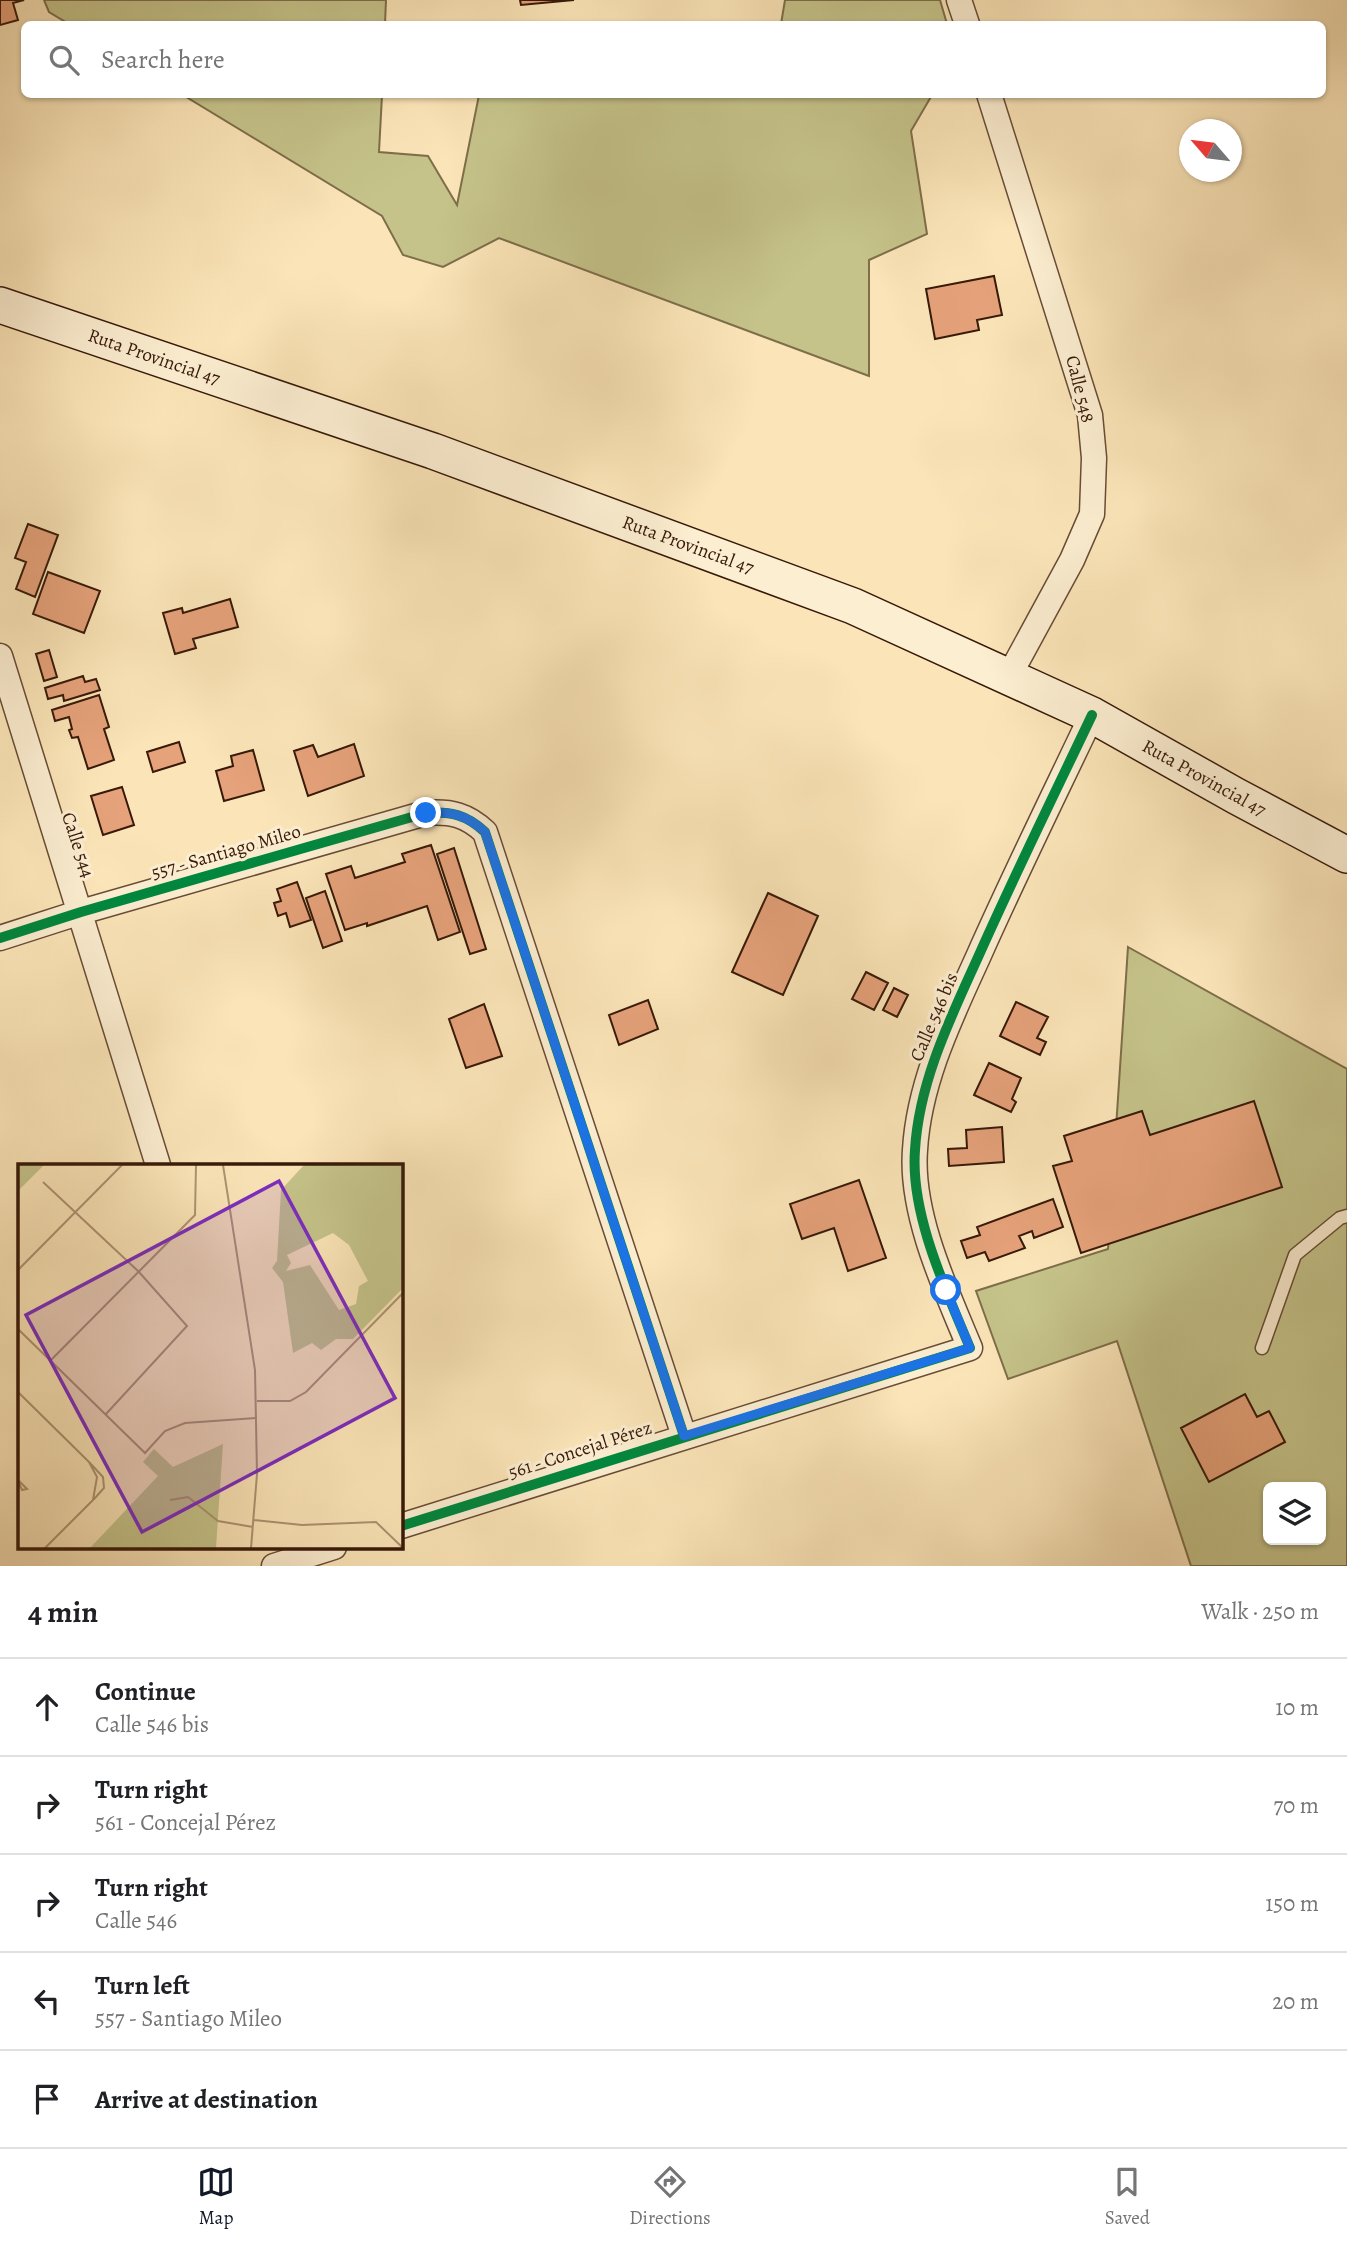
<!DOCTYPE html>
<html lang="en">
<head>
<meta charset="utf-8">
<style>
	body { margin:0; font-family:Alegreya,serif; background:#f2f2f2; color:#202124 }
	.controls { position:absolute; right:21px; bottom:21px; display:grid; overflow:hidden; border-radius:10px; box-shadow:0 2px 5px #0004 }
	.controls button { width:63px; height:63px; display:grid; place-items:center; padding:0; border:0; border-bottom:2px solid #e0e0e0; background:#fff; color:#202124; font:35px sans-serif }
	.compass { position:absolute; left:1179px; top:119px; width:63px; height:63px; border-radius:50%; background:#fff; box-shadow:0 2px 5px #0004; rotate:298deg }
	.stop { position:absolute; width:21px; height:21px; margin:-16px; border:5px solid #1a73e8; border-radius:50%; background:#fff }
	.stop.end { background:#1a73e8; border-color:#fff; box-shadow:0 2px 7px #0008 }
	.list { margin:0; padding:0; list-style:none }
	h2 { display:flex; justify-content:space-between; align-items:center; height:91px; margin:0; padding:0 28px; font-size:30px }
	h2 small { font-size:23px; font-weight:400; color:#757577 }
	.list li { display:grid; grid-template-columns:46px 1fr auto; gap:21px; align-items:center; box-sizing:border-box; height:98px; padding:0 28px; border-top:2px solid #e0e0e0 }
	.list b { display:block; font-size:26px; white-space:nowrap }
	.list p { margin:0; font-size:23px; white-space:nowrap; color:#757577 }
	.list em { font-size:23px; font-style:normal; color:#757577 }
	.icon { flex:none; width:38px; height:38px; fill:none; stroke:currentColor; stroke-width:2; stroke-linecap:round; stroke-linejoin:round }
	.map { position:relative; flex:none; width:1347px; height:1566px; overflow:hidden }
	.search { position:absolute; background:#fff; box-shadow:0 2px 5px #0004; left:21px; right:21px; top:21px; height:77px; display:flex; align-items:center; gap:18px; box-sizing:border-box; padding:0 24px; border-radius:10px; color:#757577; font-size:26px }
	.sheet { height:581px; background:#fff }
	nav { display:flex; justify-content:space-around; align-items:center; box-sizing:border-box; height:98px; border-top:2px solid #e0e0e0; background:#fff; font-size:19px; color:#757577 }
	nav a { display:grid; justify-items:center; gap:4px }
	nav .on { color:#111827 }
	.map>svg:first-child { display:block }
	.green { fill:#c5c38a; stroke:#7e6e4a; stroke-width:2; fill-rule:evenodd }
	.building { fill:#e6a27a; stroke:#371909; stroke-width:2 }
	.lines { fill:none; stroke-linecap:round; stroke-linejoin:round }
	.lane-casing { stroke:#684c35; stroke-width:15 }
	.street-casing { stroke:#684c35; stroke-width:27 }
	.secondary-casing { stroke:#371909; stroke-width:38 }
	.lane { stroke:#fceed1; stroke-width:12 }
	.street { stroke:#fceed1; stroke-width:24 }
	.secondary { stroke:#fceed1; stroke-width:35 }
	.cycleway-casing { stroke:#fceed1; stroke-width:15 }
	.cycleway { stroke:#00873e; stroke-width:10 }
	.route { stroke:#1a73e8; stroke-width:9 }
	.labels { text-anchor:middle; dominant-baseline:central; stroke-width:6; stroke-linejoin:round; paint-order:stroke }
	.street-label { font-size:19px; fill:#371909; stroke:#fceed1 }
	.inset-road { fill:none; stroke:#ad9372; stroke-width:2 }
	.view { fill:#7b2cbf; fill-opacity:0.15; stroke:#7b2cbf; stroke-width:3.5 }
	.inset-edge { fill:none; stroke:#371909; stroke-width:3.5 }
</style>
</head>
<body>
<div class="map">
<svg width="1347" height="1566" viewBox="0 0 1347 1566">
	<rect width="100%" height="100%" fill="#fbe5b8"/>
	<filter id="stains"><feTurbulence type="fractalNoise" baseFrequency=".00286" numOctaves="4"/><feColorMatrix values="0 0 0 0 .2 0 0 0 0 .09 0 0 0 0 .02 0 0 0 .5 -.17"/></filter>
	<radialGradient id="worn" r=".72"><stop offset=".6" stop-color="#630" stop-opacity="0"/><stop offset="1" stop-color="#630" stop-opacity=".3"/></radialGradient>
	<!-- green -->
	<path class="green" d="M44,0H386L385,24H69L49,12Z
		M785,0H940L947,24H781Z
		M183,95H382L379,152L428,156L457,205L479,95H932L911,131L927,234L869,260V376L499,238L443,267L403,255L382,216Z
		M1128,947L1347,1069V1566H1191L1117,1341L1008,1379L976,1291L1108,1249ZM1268,1487H1321V1540H1268Z"/>
	<!-- building -->
	<path class="building" d="M0,0H24L13,3L18,20L0,25Z
		M520,0H574L521,5Z
		M994,276L1002,315L977,320L979,330L935,339L926,289Z
		M28,524L58,535L35,597L16,589L26,562L15,558Z
		M48,572L100,591L84,633L33,614Z
		M230,599L238,627L193,639L196,648L175,654L163,613L182,608L183,613Z
		M49,650L57,677L44,681L36,654Z
		M83,676L85,682L96,679L100,690L64,701L63,695L48,699L45,688Z
		M99,695L109,727L104,729L114,760L88,769L78,737L72,738L69,730L72,729L69,717L55,721L52,710Z
		M179,742L185,762L153,772L147,752Z
		M354,744L364,776L308,796L294,751L313,745L318,757Z
		M253,750L264,790L224,801L216,771L233,766L231,756Z
		M122,787L134,825L103,835L91,796Z
		M431,845L460,932L438,940L427,906L367,926V923L345,930L326,874L351,866L355,878L405,862L402,854Z
		M454,848L486,949L470,954L437,854Z
		M297,882L311,920L290,927L286,913L278,916L274,903L281,901L277,889Z
		M325,891L342,941L323,948L306,898Z
		M768,893L818,916L783,995L732,972Z
		M866,972L888,983L874,1010L852,999Z
		M894,988L908,995L897,1017L883,1010Z
		M648,1000L658,1029L619,1045L609,1015Z
		M1016,1002L1048,1017L1037,1038L1046,1042L1040,1055L1000,1036Z
		M484,1004L502,1056L466,1068L449,1019Z
		M989,1063L1021,1078L1012,1099L1016,1102L1011,1112L974,1095Z
		M1254,1101L1282,1187L1081,1253L1053,1166L1072,1161L1064,1136L1142,1111L1150,1135Z
		M1002,1127L1004,1162L949,1166L948,1149L967,1148L966,1130Z
		M859,1180L886,1258L848,1271L834,1228L802,1239L790,1204Z
		M1053,1199L1063,1227L1034,1238L1032,1231L1019,1236L1025,1248L989,1261L985,1252L967,1258L961,1241L980,1235L977,1227Z
		M1245,1394L1257,1417L1269,1411L1285,1442L1209,1482L1181,1428Z"/>
	<g class="lines">
		<!-- lane casing -->
		<g class="lane-casing">
			<path id="lane" d="M1262,1348L1295,1255L1340,1218L1347,1216"/>
		</g>
		<!-- street casing -->
		<g class="street-casing">
			<path id="street" d="M959,0L967,24
				M989,94L1090,415L1094,458L1092,514L1072,560L1009,676
				M0,656L158,1165
				M0,938L81,912L426,813C451,811 467,815 485,832L684,1436
				M401,1526L970,1348C946,1290 910,1214 915,1150C919,1081 951,1017 979,955C1015,874 1054,795 1092,715
				M274,1566L334,1547"/>
		</g>
		<!-- secondary casing -->
		<g class="secondary-casing">
			<path id="secondary" d="M0,305L433,451L853,606L1092,715L1236,796L1347,855"/>
		</g>
		<!-- lane -->
		<use href="#lane" class="lane"/>
		<!-- street -->
		<use href="#street" class="street"/>
		<!-- secondary -->
		<use href="#secondary" class="secondary"/>
		<!-- cycleway casing -->
		<g class="cycleway-casing">
			<path id="cycleway" d="M0,938L81,912L426,813C451,811 467,815 485,832L684,1436
				M401,1526L970,1348C946,1290 910,1214 915,1150C919,1081 951,1017 979,955C1015,874 1054,795 1092,715"/>
		</g>
		<!-- cycleway -->
		<use href="#cycleway" class="cycleway"/>
	</g>
	<g class="lines">
		<!-- route -->
		<path class="route" d="M426,813C451,811 467,815 485,832L684,1436L970,1348L946,1290"/>
	</g>
	<g class="labels">
		<!-- street labels -->
		<g class="street-label">
			<text transform="translate(154 357) rotate(19)">Ruta Provincial 47</text>
			<text transform="translate(1080 389) rotate(76)">Calle 548</text>
			<text transform="translate(688 545) rotate(20)">Ruta Provincial 47</text>
			<text transform="translate(1204 778) rotate(29)">Ruta Provincial 47</text>
			<text transform="translate(78 845) rotate(72)">Calle 544</text>
			<text transform="translate(226 852) rotate(-16)">557 - Santiago Mileo</text>
			<text transform="translate(934 1017) rotate(-67)">Calle 546 bis</text>
			<text transform="translate(580 1450) rotate(-18)">561 - Concejal Pérez</text>
		</g>
	</g>
	<!-- overview -->
	<g transform="translate(18 1164)">
		<rect width="385" height="385" fill="#fbe5b8"/>
		<path d="M0,1H26L0,27ZM286,1H385V124L335,175H318L303,186L294,179L275,189L265,118L254,104L259,97L263,26ZM315,69L331,81L350,117L341,122L338,140L321,146L292,101L268,107L273,99L269,91ZM205,280L198,384H72L140,312L125,298L136,285L155,303Z" fill="#c5c38a" fill-rule="evenodd"/>
		<path class="inset-road" d="M205,1L237,206L239,310L233,384M25,18L121,108L169,162L88,250M0,106L104,1M0,165L127,289L147,267L167,259L239,254M33,196L177,51L178,1M0,228L71,298M239,237H272L288,228L385,129M0,316L9,325L4,326L0,317M152,336L170,333L200,357L235,363M236,356L284,361L358,358L385,384M27,384L77,334L86,324L85,313L71,298L79,313L75,336"/>
		<path class="view" d="M261,17L377,234L124,368L8,151Z"/>
		<rect width="385" height="385" class="inset-edge"/>
	</g>
	<rect width="100%" height="100%" filter="url(#stains)"/>
	<rect width="100%" height="100%" fill="url(#worn)"/>
</svg>
<div class="controls">
<button><svg class="icon" aria-label="layers" viewBox="0 0 24 24"><path d="M12 4l9 5-9 5-9-5zM3 14l9 5 9-5"/></svg></button>
</div>
<svg class="compass" viewBox="-18 -18 36 36"><path d="M0-13l5 13h-10z" fill="#e53935"/><path d="M0 13l5-13h-10z" fill="#757577"/></svg>
<div class="stop" style="left:946px;top:1290px"></div>
<div class="stop end" style="left:426px;top:813px"></div>
<div class="search"><svg class="icon" aria-label="search" viewBox="0 0 24 24"><circle cx="10" cy="10" r="6"/><path d="M15 15l6 6"/></svg>Search here</div>
</div>
<section class="sheet">
<h2>4 min<small>Walk · 250 m</small></h2>
<ul class="list">
<li><svg class="icon" aria-label="ahead" viewBox="0 0 24 24"><path d="M12 20V5M6 11l6-6 6 6"/></svg><div><b>Continue</b><p>Calle 546 bis</p></div><em>10 m</em></li>
<li><svg class="icon" aria-label="right" viewBox="0 0 24 24"><path d="M7 20v-9h11M14 6l5 5-5 5"/></svg><div><b>Turn right</b><p>561 - Concejal Pérez</p></div><em>70 m</em></li>
<li><svg class="icon" aria-label="right" viewBox="0 0 24 24"><path d="M7 20v-9h11M14 6l5 5-5 5"/></svg><div><b>Turn right</b><p>Calle 546</p></div><em>150 m</em></li>
<li><svg class="icon" aria-label="left" viewBox="0 0 24 24"><path d="M17 20v-9H6M10 6l-5 5 5 5"/></svg><div><b>Turn left</b><p>557 - Santiago Mileo</p></div><em>20 m</em></li>
<li><svg class="icon" aria-label="arrive" viewBox="0 0 24 24"><path d="M6 21V4h12l-3 4 3 4H6"/></svg><div><b>Arrive at destination</b></div></li>
</ul>
</section>
<nav>
<a class="on"><svg class="icon" aria-label="map" viewBox="0 0 24 24"><path d="M3 6l6-2 6 2 6-2v14l-6 2-6-2-6 2zM9 4v14M15 6v14"/></svg>Map</a>
<a><svg class="icon" aria-label="directions" viewBox="0 0 24 24"><path d="M12 3l9 9-9 9-9-9zM9 14v-3h6M13 9l2 2-2 2"/></svg>Directions</a>
<a><svg class="icon" aria-label="saved" viewBox="0 0 24 24"><path d="M7 4h10v16l-5-4-5 4z"/></svg>Saved</a>
</nav>
</body>
</html>
